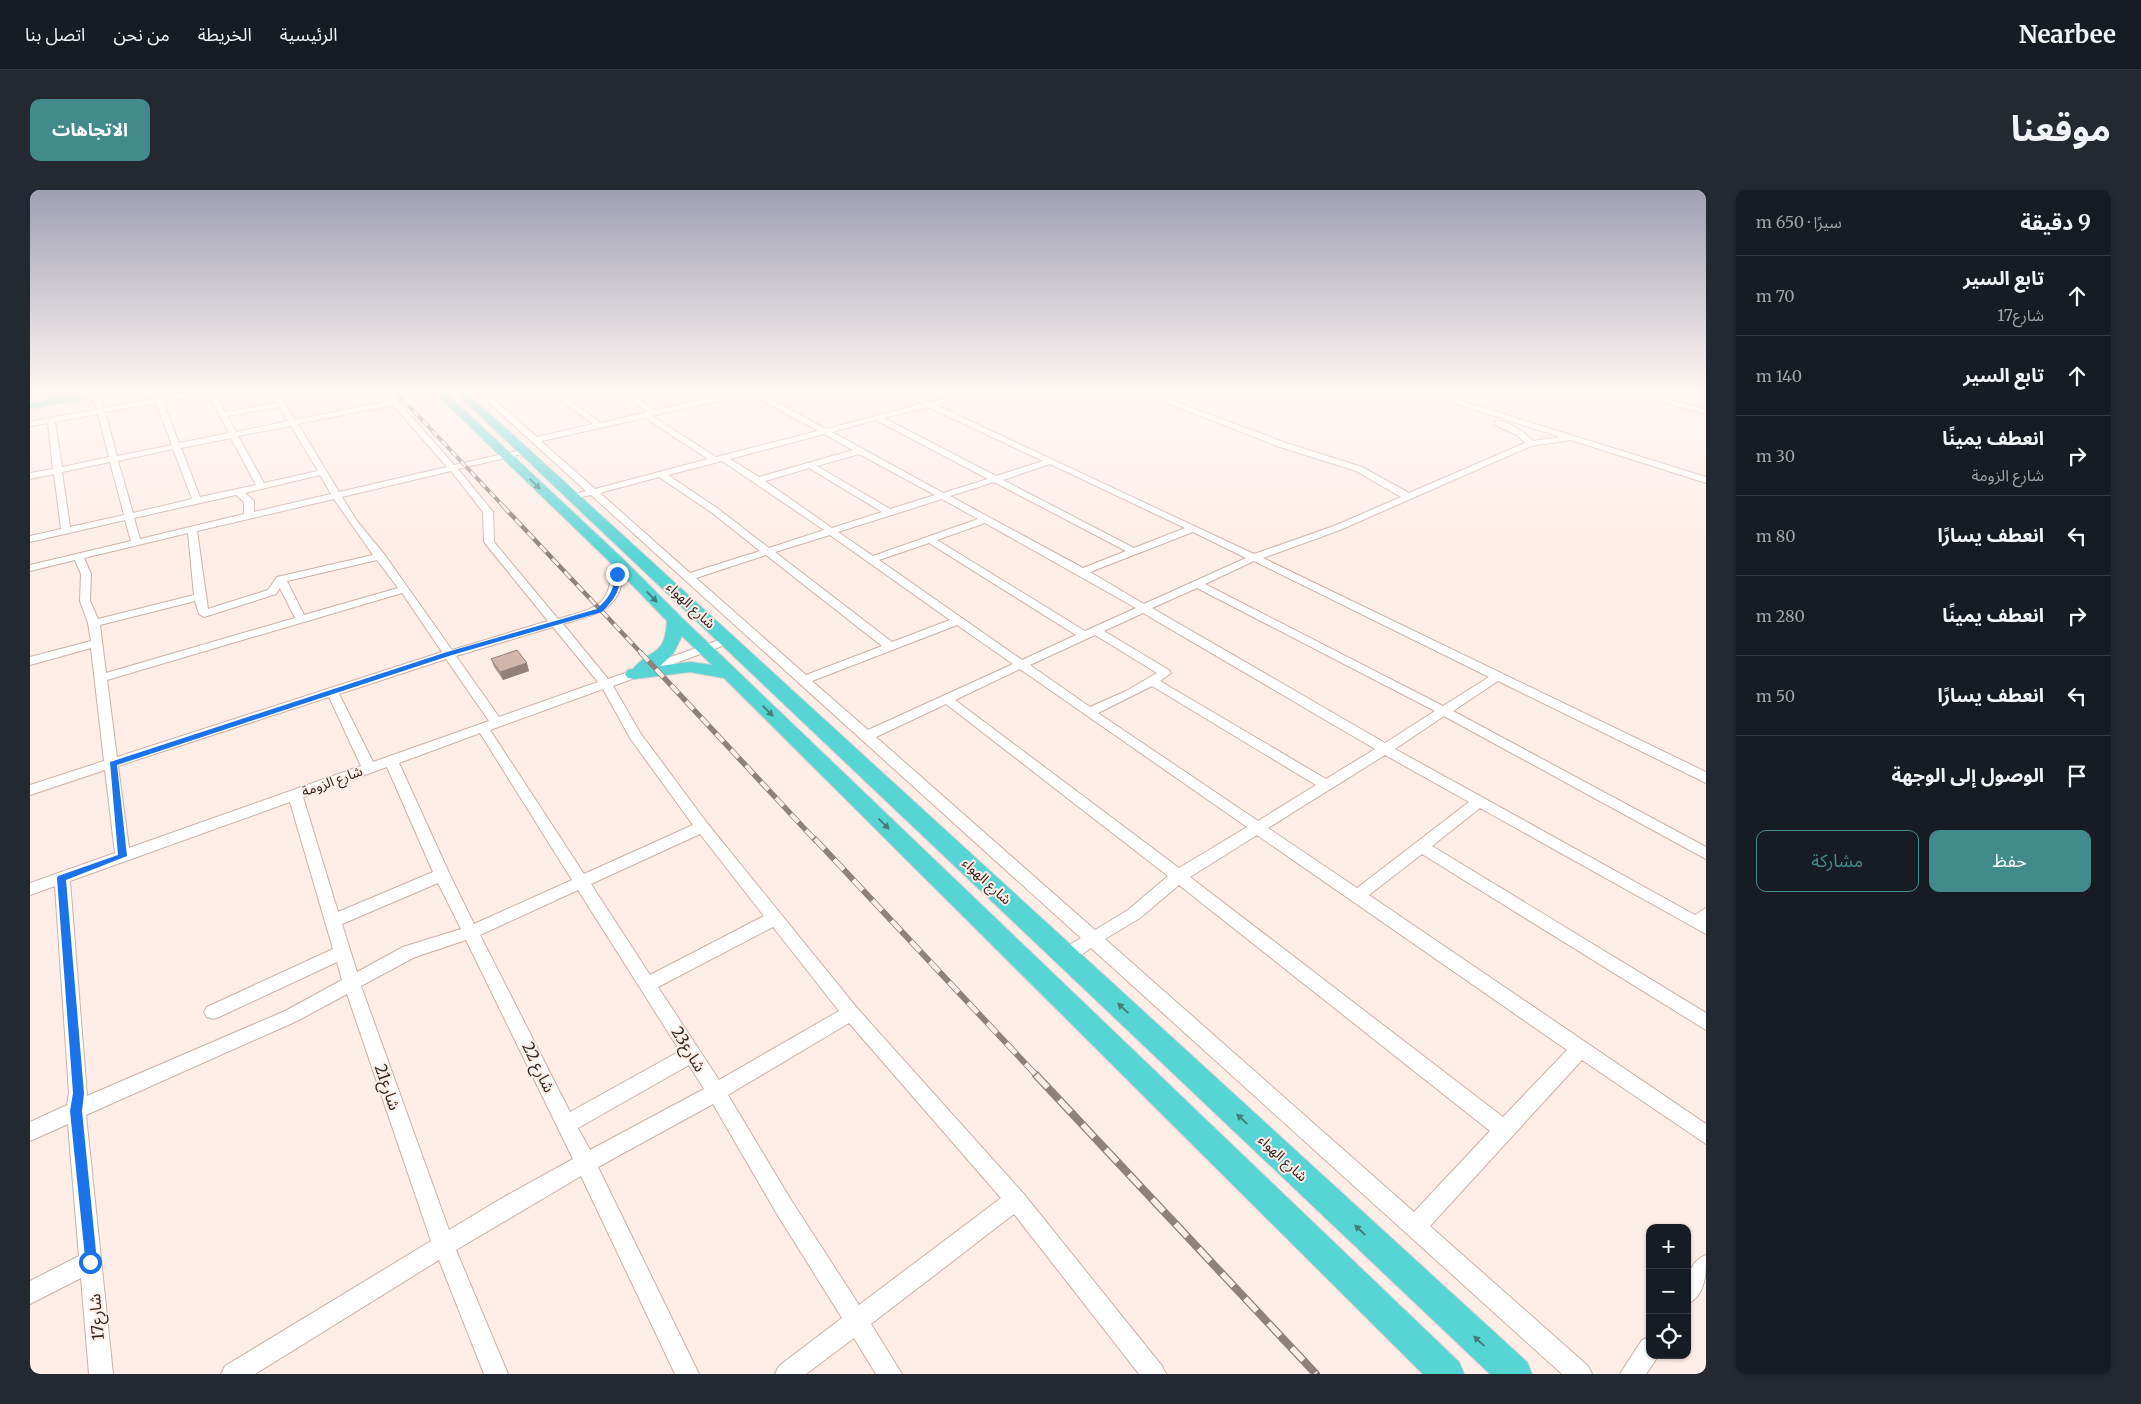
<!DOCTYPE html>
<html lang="ar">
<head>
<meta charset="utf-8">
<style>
	body { margin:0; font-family:Merriweather,"Noto Sans Arabic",serif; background:#242831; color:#f1f3f6; direction:rtl }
	.controls { position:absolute; right:15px; bottom:15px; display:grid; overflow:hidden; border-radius:10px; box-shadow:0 1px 4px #0004 }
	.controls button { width:45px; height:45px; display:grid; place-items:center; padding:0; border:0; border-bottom:1px solid #363941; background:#171b24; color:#f1f3f6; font:25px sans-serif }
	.stop { position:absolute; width:15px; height:15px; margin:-11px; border:4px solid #1a73e8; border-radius:50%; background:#fff }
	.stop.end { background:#1a73e8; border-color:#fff; box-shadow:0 1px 5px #0008 }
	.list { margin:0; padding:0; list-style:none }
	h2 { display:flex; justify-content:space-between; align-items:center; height:65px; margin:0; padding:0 20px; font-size:21px }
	h2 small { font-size:16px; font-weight:400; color:#9ea1a6 }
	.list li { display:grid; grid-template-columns:32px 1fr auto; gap:15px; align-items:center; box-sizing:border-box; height:80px; padding:0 20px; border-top:1px solid #363941 }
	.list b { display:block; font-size:19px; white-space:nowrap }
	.list p { margin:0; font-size:16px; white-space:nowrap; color:#9ea1a6 }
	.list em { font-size:16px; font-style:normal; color:#9ea1a6 }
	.actions { display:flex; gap:10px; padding:15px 20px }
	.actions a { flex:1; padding:11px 0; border:1px solid #438b8a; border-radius:10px; text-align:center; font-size:18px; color:#438b8a }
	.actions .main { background:#438b8a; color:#fff }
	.icon { flex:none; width:28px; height:28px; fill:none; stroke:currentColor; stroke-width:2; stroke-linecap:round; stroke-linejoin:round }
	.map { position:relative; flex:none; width:1676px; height:1184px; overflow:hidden; direction:ltr; border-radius:10px }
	header { display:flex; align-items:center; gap:30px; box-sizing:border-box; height:70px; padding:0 25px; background:#171b24; border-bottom:1px solid #363941 }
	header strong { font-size:24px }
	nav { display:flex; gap:28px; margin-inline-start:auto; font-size:18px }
	.intro { display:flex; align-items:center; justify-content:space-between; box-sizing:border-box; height:120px; padding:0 30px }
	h1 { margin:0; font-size:35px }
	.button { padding:12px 22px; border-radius:10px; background:#438b8a; color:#fff; font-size:18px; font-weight:700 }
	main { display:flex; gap:30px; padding:0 30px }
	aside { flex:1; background:#171b24; border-radius:10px; box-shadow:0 1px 4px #0004 }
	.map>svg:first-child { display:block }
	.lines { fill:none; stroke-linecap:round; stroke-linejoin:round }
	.minor-casing { stroke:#ccb1a6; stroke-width:2 }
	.highway-casing { stroke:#d2cfcf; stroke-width:2 }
	.minor { fill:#fff; fill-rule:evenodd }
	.highway { fill:#57d5d5; fill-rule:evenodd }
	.rail-far4-casing { stroke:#8f817c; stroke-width:4 }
	.rail-far3-casing { stroke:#8f817c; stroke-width:4.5 }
	.rail-far2-casing { stroke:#8f817c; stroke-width:5.5 }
	.rail-far1-casing { stroke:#8f817c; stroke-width:6 }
	.rail-casing { stroke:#8f817c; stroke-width:8 }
	.rail-far4 { stroke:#ffede7; stroke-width:2.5; stroke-dasharray:7; stroke-linecap:butt }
	.rail-far3 { stroke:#ffede7; stroke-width:3; stroke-dasharray:9; stroke-linecap:butt }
	.rail-far2 { stroke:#ffede7; stroke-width:4; stroke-dasharray:11; stroke-linecap:butt }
	.rail-far1 { stroke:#ffede7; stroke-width:4.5; stroke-dasharray:14; stroke-linecap:butt }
	.rail { stroke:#ffede7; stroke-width:5.5; stroke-dasharray:17; stroke-linecap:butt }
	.wall { fill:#b59d94 }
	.shaded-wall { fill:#937f78 }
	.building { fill:#d2b6ac; stroke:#937f78 }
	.oneway { fill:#447e7c }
	.route { fill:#1a73e8 }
	.labels { text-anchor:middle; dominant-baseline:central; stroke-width:4; stroke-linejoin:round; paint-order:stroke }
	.street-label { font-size:14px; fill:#312723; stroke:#ffede7 }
	.near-street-label { font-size:16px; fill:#312723; stroke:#ffede7 }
</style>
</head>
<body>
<header>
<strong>Nearbee</strong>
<nav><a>الرئيسية</a><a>الخريطة</a><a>من نحن</a><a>اتصل بنا</a></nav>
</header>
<div class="intro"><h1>موقعنا</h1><a class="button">الاتجاهات</a></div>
<main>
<aside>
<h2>9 دقيقة<small>سيرًا · 650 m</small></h2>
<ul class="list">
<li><svg class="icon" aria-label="ahead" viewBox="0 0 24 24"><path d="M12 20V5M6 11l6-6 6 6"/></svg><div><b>تابع السير</b><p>شارع17</p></div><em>70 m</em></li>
<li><svg class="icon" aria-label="ahead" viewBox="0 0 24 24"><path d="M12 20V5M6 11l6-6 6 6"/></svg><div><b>تابع السير</b></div><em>140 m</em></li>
<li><svg class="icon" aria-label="right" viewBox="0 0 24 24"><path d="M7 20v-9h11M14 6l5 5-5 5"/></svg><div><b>انعطف يمينًا</b><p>شارع الزومة</p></div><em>30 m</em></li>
<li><svg class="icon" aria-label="left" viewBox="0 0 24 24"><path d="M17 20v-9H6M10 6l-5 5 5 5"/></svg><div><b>انعطف يسارًا</b></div><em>80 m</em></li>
<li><svg class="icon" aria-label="right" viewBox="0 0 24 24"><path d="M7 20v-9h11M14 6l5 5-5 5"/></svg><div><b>انعطف يمينًا</b></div><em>280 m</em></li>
<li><svg class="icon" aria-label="left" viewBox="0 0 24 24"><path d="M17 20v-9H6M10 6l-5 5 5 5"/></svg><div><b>انعطف يسارًا</b></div><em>50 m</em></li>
<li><svg class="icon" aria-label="arrive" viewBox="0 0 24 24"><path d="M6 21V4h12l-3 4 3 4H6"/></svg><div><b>الوصول إلى الوجهة</b></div></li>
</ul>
<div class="actions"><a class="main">حفظ</a><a>مشاركة</a></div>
</aside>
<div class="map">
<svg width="1676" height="1184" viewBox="0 0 1676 1184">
	<rect width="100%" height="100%" fill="#ffede7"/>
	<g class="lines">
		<!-- minor casing -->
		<g class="minor-casing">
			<path id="minor" d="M59,200H67L74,218L172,200H188L184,202L195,222L247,213L239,200H247L265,230L360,211L350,200H358L424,275L496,259V263L428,279L463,322L464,352L528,429C568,417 580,418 583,372L588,369L592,370C594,376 593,383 592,390C588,422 559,426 533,434L578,489L695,448H703V452L583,496L611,544L677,633L827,818L993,1003L1132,1176L1136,1184H1109L984,1024L841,1134L872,1184H846L824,1148L776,1184H745L749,1176L812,1128L747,1024L683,914L568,977L669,1184H645L551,986L426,1060L478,1184H454L409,1070L225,1184H191L195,1176L401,1051L317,804L267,831L56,925L83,1184H59L51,1088L0,1114V1091L49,1066L38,934L0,951V932L37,915L39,903L25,696L0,705V693L85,663L75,580L0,605V595L74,571L61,458L0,475V467L61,451L58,433L50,411L51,384L45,370L0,381V375L101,351L95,330L0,352V346L31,339L24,284L0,289V283L23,279L18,233L0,236V232L67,219ZM178,203L199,243L149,253L133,212ZM126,213L142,255L87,266L75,222ZM363,215L417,277L309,302L268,234ZM249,217L258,231L206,242L197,226ZM68,224L79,267L32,277L25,232ZM261,236L288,281L234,293L208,246ZM201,248L226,295L170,307L151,258ZM143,259L162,309L103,323L88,271ZM80,272L94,325L40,337L32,282ZM421,281L453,322L454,352L518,431L422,460L354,364L327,331L312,307ZM290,285L301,304L224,322V311L215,303ZM206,305L214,312V324L110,349L104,328ZM304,309L343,365L247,387L238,400L178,419L167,341ZM158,343L164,405L68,429L60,411L61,384L54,368ZM347,370L368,398L274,425L257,391ZM250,398L265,428L76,483L70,435L165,411L169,424L174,427L246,404ZM372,403L412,462L87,567L77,490ZM523,437L568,492L469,527L426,466ZM416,469L459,531L343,572L309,504ZM573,499L600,548L663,635L554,684L460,540ZM299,507L331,576L99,658L88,576ZM450,543L542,690L444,734L420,685L369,573ZM357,577L403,682L308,722L273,607ZM260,612L303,759L177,817L174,822L177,827L183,829L189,827L307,772L312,790L255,821L57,906L40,691ZM670,644L734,726L620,785L561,694ZM408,693L431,739L373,757L327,782L312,734ZM548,700L650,861L540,922L450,745ZM743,737L809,821L689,890L628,797ZM436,750L543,969L474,1007L419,1040L331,796L385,767ZM819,833L971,1008L829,1115L761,1010L698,905ZM659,875L674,899L560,960L548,938Z
				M445,200H453L457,203L489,200L461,207L507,247L563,234L517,200H526L571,233L618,222L587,200L599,203L627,200L604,206L625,220L715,200H730L728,202L796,239L891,214L864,200C878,200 886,209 898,211C909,213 941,200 957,200L906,215L1224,364L1304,336L1371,307L1326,281L1247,256L1104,200H1115L1253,252L1332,277L1379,303L1495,253L1487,245L1465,235V231C1479,230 1494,242 1503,251L1530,247L1384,200H1396L1676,287V293L1541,250L1501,256L1310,340L1233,368L1676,582V593L1468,491L1423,521L1676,657V669L1414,526L1365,559L1665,725L1676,718V744L1450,618L1402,656L1676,823V840L1392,664L1339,705L1676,934V954L1552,870L1400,1036L1558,1176L1562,1184H1532L1061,758C1052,764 1041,774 1030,770L1028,765L1030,760L1051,748L561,305L541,309V305L556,301ZM720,204L788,241L686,267L622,226ZM898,217L1013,271L966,286L854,228ZM615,228L678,269L565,299L511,251ZM846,230L958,289L913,303L802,242ZM794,244L823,260L729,287L700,269ZM829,264L905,305L860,319L787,276ZM692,271L794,340L739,358L687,318L638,285ZM1020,274L1155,338L1104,358L973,290ZM779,278L852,322L802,338L735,291ZM629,287L681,322L730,361L660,383L570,303ZM964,292L1096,361L1053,378L920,306ZM912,309L948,329L843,366L808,342ZM955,333L1106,418L1055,441L907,350ZM1163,342L1216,368L1114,414L1060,382ZM800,345L920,430L862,452L745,362ZM899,353L1046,445L992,470L849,370ZM736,365L852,456L776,485L666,388ZM1224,371L1459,487L1413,516L1175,394ZM1167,398L1405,521L1355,553L1122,418ZM1113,423L1345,559L1296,589L1130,491L1141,483L1139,480L1074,441ZM927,435L983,474L838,540L782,491ZM1065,445L1127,483L1096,501L1060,517L1000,475ZM990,479L1217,637L1149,678L925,510ZM1122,496L1286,595L1228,631L1068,523ZM916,514L1138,686L1098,720L1065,740L846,547ZM1355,565L1439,612L1327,698L1238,638ZM1227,645L1537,860L1473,927L1160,687ZM1149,695L1460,941L1384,1022L1075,749L1110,728Z
				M1364,200H1376L1400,209L1393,211Z
				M1592,200H1605L1676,220V224Z
				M1676,1065C1676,1085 1676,1105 1657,1114C1657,1094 1655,1074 1676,1065Z
				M1620,1147V1165H1629L1616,1184H1590L1612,1150Z"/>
		</g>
		<!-- highway casing -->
		<g class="highway-casing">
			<path id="highway" d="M71,200H94L89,203L0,219V213Z
				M402,200H413L593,369L651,427L1429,1172L1434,1184H1393L694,488L660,482L604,489L598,488L595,484L598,480L603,479C621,457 635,468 637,431L583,375ZM652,446L682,475L660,472L630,476L643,464Z
				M423,200H434L1497,1172L1502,1184H1460Z"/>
		</g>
		<!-- minor -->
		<use href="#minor" class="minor"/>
		<!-- highway -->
		<use href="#highway" class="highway"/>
		<!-- rail-far4 casing -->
		<g class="rail-far4-casing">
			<path id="rail-far4" d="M364,200L474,317"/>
		</g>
		<!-- rail-far3 casing -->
		<g class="rail-far3-casing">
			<path id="rail-far3" d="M473,316L612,464"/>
		</g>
		<!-- rail-far2 casing -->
		<g class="rail-far2-casing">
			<path id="rail-far2" d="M611,463L786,651"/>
		</g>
		<!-- rail-far1 casing -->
		<g class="rail-far1-casing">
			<path id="rail-far1" d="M785,649L1007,886"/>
		</g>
		<!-- rail casing -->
		<g class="rail-casing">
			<path id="rail" d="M1006,885L1286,1184"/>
		</g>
		<!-- rail-far4 -->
		<use href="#rail-far4" class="rail-far4"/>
		<!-- rail-far3 -->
		<use href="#rail-far3" class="rail-far3"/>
		<!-- rail-far2 -->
		<use href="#rail-far2" class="rail-far2"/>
		<!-- rail-far1 -->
		<use href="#rail-far1" class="rail-far1"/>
		<!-- rail -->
		<use href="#rail" class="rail"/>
	</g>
	<!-- wall -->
	<path class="wall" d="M461,469L499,481L473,490L464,477Z"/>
	<!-- shaded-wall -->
	<path class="shaded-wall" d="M497,473L499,481L473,490L470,482Z"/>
	<!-- building -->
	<path class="building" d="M487,460L497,473L470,482L461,469Z"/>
	<!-- one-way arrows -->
	<defs><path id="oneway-solid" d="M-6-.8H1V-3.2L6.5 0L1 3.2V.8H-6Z" transform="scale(1.25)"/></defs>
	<g class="oneway">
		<use href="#oneway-solid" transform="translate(505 294) rotate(43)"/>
		<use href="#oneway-solid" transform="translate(622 407) rotate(46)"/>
		<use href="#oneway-solid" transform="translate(738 521) rotate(44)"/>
		<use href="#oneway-solid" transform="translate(854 634) rotate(44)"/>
		<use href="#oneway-solid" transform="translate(1093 818) rotate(-137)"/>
		<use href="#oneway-solid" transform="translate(1212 929) rotate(-137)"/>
		<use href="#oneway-solid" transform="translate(1330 1040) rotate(-137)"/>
		<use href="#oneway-solid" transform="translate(1449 1151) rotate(-137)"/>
	</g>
	<!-- sky -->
	<linearGradient id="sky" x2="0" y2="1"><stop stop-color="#9f9fb1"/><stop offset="0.55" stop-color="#fff7f4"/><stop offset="1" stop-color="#fff7f4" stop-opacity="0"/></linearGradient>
	<rect width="1676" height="366" fill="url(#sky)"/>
	<!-- route -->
	<path class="route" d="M587,383L590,384C591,402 583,410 572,422L422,465L87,575L97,666L36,690L54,903L52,921L67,1072L65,1077L60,1079L56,1077L40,921L43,903L27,688L28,686L88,665L80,572L417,462L567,419C578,408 585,401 584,384Z"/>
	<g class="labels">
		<!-- street labels -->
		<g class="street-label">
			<text transform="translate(661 415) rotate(43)">شارع الهواء</text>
			<text transform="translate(302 591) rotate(-20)">شارع الزومة</text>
			<text transform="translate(957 691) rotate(43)">شارع الهواء</text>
			<text transform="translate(1253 968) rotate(43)">شارع الهواء</text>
		</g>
		<!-- near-street labels -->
		<g class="near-street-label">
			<text transform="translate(659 859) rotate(58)">شارع23</text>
			<text transform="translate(509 877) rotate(64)">شارع 22</text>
			<text transform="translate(358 897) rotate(71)">شارع21</text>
			<text transform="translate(66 1127) rotate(-95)">شارع17</text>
		</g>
	</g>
</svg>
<div class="controls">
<button>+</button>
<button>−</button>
<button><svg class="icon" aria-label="locate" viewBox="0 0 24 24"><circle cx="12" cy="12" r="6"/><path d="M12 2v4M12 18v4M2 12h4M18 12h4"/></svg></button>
</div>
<div class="stop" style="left:60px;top:1072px"></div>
<div class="stop end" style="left:587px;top:384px"></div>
</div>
</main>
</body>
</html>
